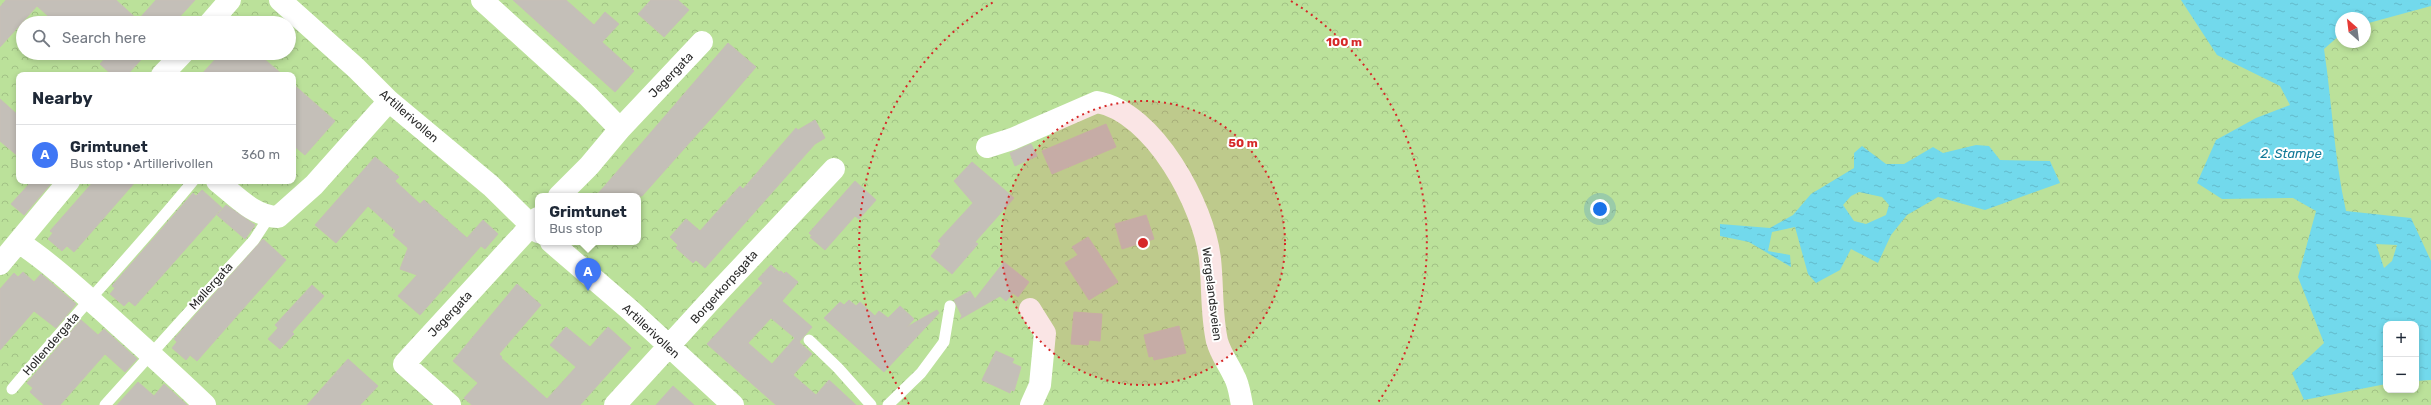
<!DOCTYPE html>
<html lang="en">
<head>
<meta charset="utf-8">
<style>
	body { margin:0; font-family:Rubik,sans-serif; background:#f2f2f3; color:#1f2937 }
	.controls { position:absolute; right:12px; bottom:12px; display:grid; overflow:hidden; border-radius:8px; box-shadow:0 2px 6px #0003 }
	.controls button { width:36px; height:36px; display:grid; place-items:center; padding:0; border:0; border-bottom:1px solid #e0e1e3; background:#fff; color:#1f2937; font:20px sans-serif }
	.compass { position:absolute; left:2335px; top:12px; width:36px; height:36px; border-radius:50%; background:#fff; box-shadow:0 2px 6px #0003; rotate:332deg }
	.you { position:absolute; left:1600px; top:209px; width:14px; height:14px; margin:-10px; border:3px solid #fff; border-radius:50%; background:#1a73e8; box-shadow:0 0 0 6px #1a73e833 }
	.badge { display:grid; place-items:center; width:26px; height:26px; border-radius:50%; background:#4077f5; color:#fff; font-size:13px; font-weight:700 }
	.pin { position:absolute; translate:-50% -33px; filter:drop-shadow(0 1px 2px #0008) }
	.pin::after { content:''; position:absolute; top:21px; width:14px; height:12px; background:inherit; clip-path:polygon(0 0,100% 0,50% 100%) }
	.popup { position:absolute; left:535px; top:193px; width:106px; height:52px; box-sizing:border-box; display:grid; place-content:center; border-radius:8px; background:#fff; filter:drop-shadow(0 1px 3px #0005); font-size:13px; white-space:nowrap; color:#747a83 }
	.popup b { font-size:15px; color:#1f2937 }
	.popup::after { content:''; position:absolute; left:50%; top:100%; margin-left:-8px; border:8px solid transparent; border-top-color:#fff }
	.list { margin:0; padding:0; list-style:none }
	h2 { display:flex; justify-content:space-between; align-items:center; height:52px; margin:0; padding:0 16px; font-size:17px }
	h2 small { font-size:13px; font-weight:400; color:#747a83 }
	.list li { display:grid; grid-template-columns:26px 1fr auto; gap:12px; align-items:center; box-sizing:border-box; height:60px; padding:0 16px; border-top:1px solid #e0e1e3 }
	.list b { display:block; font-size:15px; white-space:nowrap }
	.list p { margin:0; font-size:13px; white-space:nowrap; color:#747a83 }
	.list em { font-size:13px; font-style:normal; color:#747a83 }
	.icon { flex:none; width:22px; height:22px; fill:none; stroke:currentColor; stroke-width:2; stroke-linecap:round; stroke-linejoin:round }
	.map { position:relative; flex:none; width:2431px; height:405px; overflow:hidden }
	.search { position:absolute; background:#fff; box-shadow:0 2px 6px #0003; left:16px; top:16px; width:280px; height:44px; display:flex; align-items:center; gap:10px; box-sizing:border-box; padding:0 14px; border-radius:22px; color:#747a83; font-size:15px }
	.panel { position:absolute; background:#fff; box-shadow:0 2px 6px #0003; left:16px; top:72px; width:280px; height:112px; border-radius:8px }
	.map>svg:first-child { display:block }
	.park { fill:url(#park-crowns); fill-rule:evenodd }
	.water { fill:url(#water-ripples); fill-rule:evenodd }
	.building { fill:#c4bfb8; stroke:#c7bfb6; fill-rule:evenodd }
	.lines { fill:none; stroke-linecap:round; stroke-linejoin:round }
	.service { stroke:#fff; stroke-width:11 }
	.minor { stroke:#fff; stroke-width:22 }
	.ring { fill:none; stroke:#d62828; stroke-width:2; stroke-dasharray:2 4 }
	.labels { text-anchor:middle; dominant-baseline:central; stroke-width:4; stroke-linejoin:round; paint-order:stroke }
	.street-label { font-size:12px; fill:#2a2a2a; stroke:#fff }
	.water-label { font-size:13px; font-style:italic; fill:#117998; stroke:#fff }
	.centre { fill:#d62828; stroke:#fff; stroke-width:2 }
	.ring-label { font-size:12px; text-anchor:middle; font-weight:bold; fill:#d62828; stroke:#fff; stroke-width:4; stroke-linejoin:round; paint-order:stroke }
</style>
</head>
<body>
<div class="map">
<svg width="2431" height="405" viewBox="0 0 2431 405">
	<defs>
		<pattern id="park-crowns" width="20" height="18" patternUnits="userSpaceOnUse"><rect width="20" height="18" fill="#bbe19a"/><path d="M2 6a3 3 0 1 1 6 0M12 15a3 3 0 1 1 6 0" fill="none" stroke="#a1c185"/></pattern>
		<pattern id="water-ripples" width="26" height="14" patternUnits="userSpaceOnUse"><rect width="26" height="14" fill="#72d9ec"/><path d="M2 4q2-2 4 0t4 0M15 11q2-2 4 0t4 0" fill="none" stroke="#63bacb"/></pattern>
	</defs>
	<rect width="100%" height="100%" fill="#ece3dc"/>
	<!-- park -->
	<path class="park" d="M0,0H2431V405H0ZM2341,18H2365V42H2341ZM23,23H289V53H23ZM19,75H293V181H19ZM538,196H638V242H538ZM2386,324H2416V390H2386Z"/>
	<!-- water -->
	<path class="water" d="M2181,0H2431V6L2365,24V18H2341V34L2324,49C2332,102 2334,158 2346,211L2411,218L2431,261V380L2416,381V324H2386V384L2304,400L2292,373L2324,343L2298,277L2316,211L2293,198L2222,199L2197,183L2216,140L2256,118L2290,105L2280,86L2217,55ZM2376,244L2397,245L2392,261L2384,268Z
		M1976,145L1989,146L2000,160L2050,161L2060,183L1985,210L1938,197L1907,215L1891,235L1878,263L1851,249L1840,270L1816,283L1808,274L1795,227L1772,232L1768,251L1790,255L1791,267L1749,242L1720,236V224L1770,228L1793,215L1811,194L1854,168V153L1862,146L1886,164H1904L1933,147L1943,153ZM1859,192L1882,197L1889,205L1886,215L1866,224L1854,221L1843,205L1851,196Z"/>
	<!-- building -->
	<path class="building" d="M6,0H116L138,20L156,0H195L174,23H56L37,6L0,47V7Z
		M513,0H566L594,25L605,12L619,24L602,42L634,71L615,92Z
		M651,0H678L689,10L664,37L638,14Z
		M728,43L756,67L731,96L642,196H596Z
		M110,53H147L127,75H112L100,64Z
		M221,53H257L283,75H201Z
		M293,84L335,121L305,155L293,145Z
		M0,99L19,116V157L0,141Z
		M815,120L825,138L815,144L705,268L696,260L693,263L676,248L678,245L670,237L686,219L700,231L740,186L743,189L796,128L798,130Z
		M1106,124L1116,147L1052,174L1042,151Z
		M1031,144L1037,156L1015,166L1010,153Z
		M375,157L399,177L395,181L420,204L424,200L467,238L483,220L498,234L485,249L481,246L420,315L398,296L417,275L400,269L408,248L393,235L396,231L368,206L336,243L315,225Z
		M972,162L1014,198L975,242L978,244L952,274L931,256L941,244L938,241L973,203L954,181Z
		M32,181H53L24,215L11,204Z
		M94,181H136L74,252L67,246L62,251L48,239L53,233L50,231Z
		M855,181L876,200L859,219L855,216L825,250L810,237L812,236L809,233Z
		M202,190L222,208L135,306L129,301L124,306L110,294L115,288L112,286L193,193L196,196Z
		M226,205L255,225L245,239L217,215Z
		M1146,215L1154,239L1122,249L1115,224Z
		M1088,237L1118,282L1089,300L1065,263L1078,255L1072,247Z
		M263,239L286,260L197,361L190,355L186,360L172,348L177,342L174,339Z
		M1004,262L1029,282L1018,297L1013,293L1006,301L1000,296L960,319L962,316L954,300L970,291L975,299Z
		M771,265L779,272L781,271L784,274L786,272L798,282L782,301L812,327L799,342L812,354L793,375L816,395L829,380L856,405H776L707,344L763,283L758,279ZM771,318L795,338L772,364L748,343Z
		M23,272L34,282L41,274L76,304L56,328L34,311L0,350V289L14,273L18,277Z
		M517,284L541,305L499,354L502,357L501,358L547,399L576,367L550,345L566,327L590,347L608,327L631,348L580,405H472L464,398L478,383L453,361Z
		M312,285L324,296L292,332L294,334L280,349L268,339L278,328L275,325Z
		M849,300L856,306L860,302L875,316L879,311L888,318L900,306L914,319L907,327L937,310L939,313L884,372L824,318L840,302L844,305Z
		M1074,312L1102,314L1100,341L1089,340L1088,345L1071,344Z
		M81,320L98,335L104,329L137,359L125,372L105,354L60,405H44L30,392L33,388L27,383Z
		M1179,326L1186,353L1154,360L1153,356L1149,357L1144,335Z
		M996,351L1014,359L1012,363L1021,367L1014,391L1011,390L1010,393L982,380Z
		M348,359L378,386L360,405H307Z
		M138,382L154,396L164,384L187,405H117Z
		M673,386L694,405H656Z"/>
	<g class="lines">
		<!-- service -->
		<path class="service" d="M809,340L838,368L871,405
			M12,389C71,318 135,252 193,181
			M105,405L254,240L269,217
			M888,405L921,373L944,342L950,306"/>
		<!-- minor -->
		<path class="minor" d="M280,0L356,68L389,101L491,186L538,232
			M482,0L587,95L620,129
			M210,23L230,0
			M162,75L183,53
			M987,147L1012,139L1097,102C1154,112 1204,206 1210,259C1213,286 1211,314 1217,341C1221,355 1228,363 1234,376C1239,384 1240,396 1242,405
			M217,181C236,196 253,216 278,217L314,185L389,101
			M559,196L589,166L620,129L702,42
			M551,242L630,310L733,405
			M20,243C50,263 77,288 104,312C138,343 172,373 205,405
			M0,264L69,181
			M1030,309L1045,333L1040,385L1031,405
			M450,405L404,364L538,218
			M615,405L721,289L834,169"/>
	</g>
	<!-- distance rings -->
	<circle cx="1143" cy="243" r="142" fill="#d62828" fill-opacity=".12"/>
	<g class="ring">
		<circle cx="1143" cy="243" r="142"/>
		<path d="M909 404A284 284 0 0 1 995 1M1291 1A284 284 0 0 1 1377 404"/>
	</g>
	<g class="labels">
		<!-- street labels -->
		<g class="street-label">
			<text transform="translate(671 75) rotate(-46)">Jegergata</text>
			<text transform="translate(409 116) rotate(41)">Artillerivollen</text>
			<text transform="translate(211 286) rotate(-48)">Møllergata</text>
			<text transform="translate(724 287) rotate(-48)">Borgerkorpsgata</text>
			<text transform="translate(1212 294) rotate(83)">Wergelandsveien</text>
			<text transform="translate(450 314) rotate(-47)">Jegergata</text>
			<text transform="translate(651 331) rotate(43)">Artillerivollen</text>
			<text transform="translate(51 344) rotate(-49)">Hollendergata</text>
		</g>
		<!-- water labels -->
		<g class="water-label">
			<text x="2291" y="153">2. Stampe</text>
		</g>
	</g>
	<circle cx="1143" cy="243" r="6" class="centre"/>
	<g class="ring-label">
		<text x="1344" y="46">100 m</text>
		<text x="1243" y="147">50 m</text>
	</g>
</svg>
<div class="controls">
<button>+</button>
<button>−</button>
</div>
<svg class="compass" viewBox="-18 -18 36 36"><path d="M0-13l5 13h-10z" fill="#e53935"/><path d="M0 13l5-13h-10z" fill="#747a83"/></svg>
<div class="you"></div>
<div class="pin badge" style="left:588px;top:291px">A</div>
<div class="popup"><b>Grimtunet</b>Bus stop</div>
<div class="search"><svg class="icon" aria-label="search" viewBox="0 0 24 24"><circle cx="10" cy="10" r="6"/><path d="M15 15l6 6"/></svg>Search here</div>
<section class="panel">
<h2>Nearby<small></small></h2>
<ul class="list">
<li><span class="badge">A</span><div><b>Grimtunet</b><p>Bus stop · Artillerivollen</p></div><em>360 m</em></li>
</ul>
</section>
</div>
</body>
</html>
